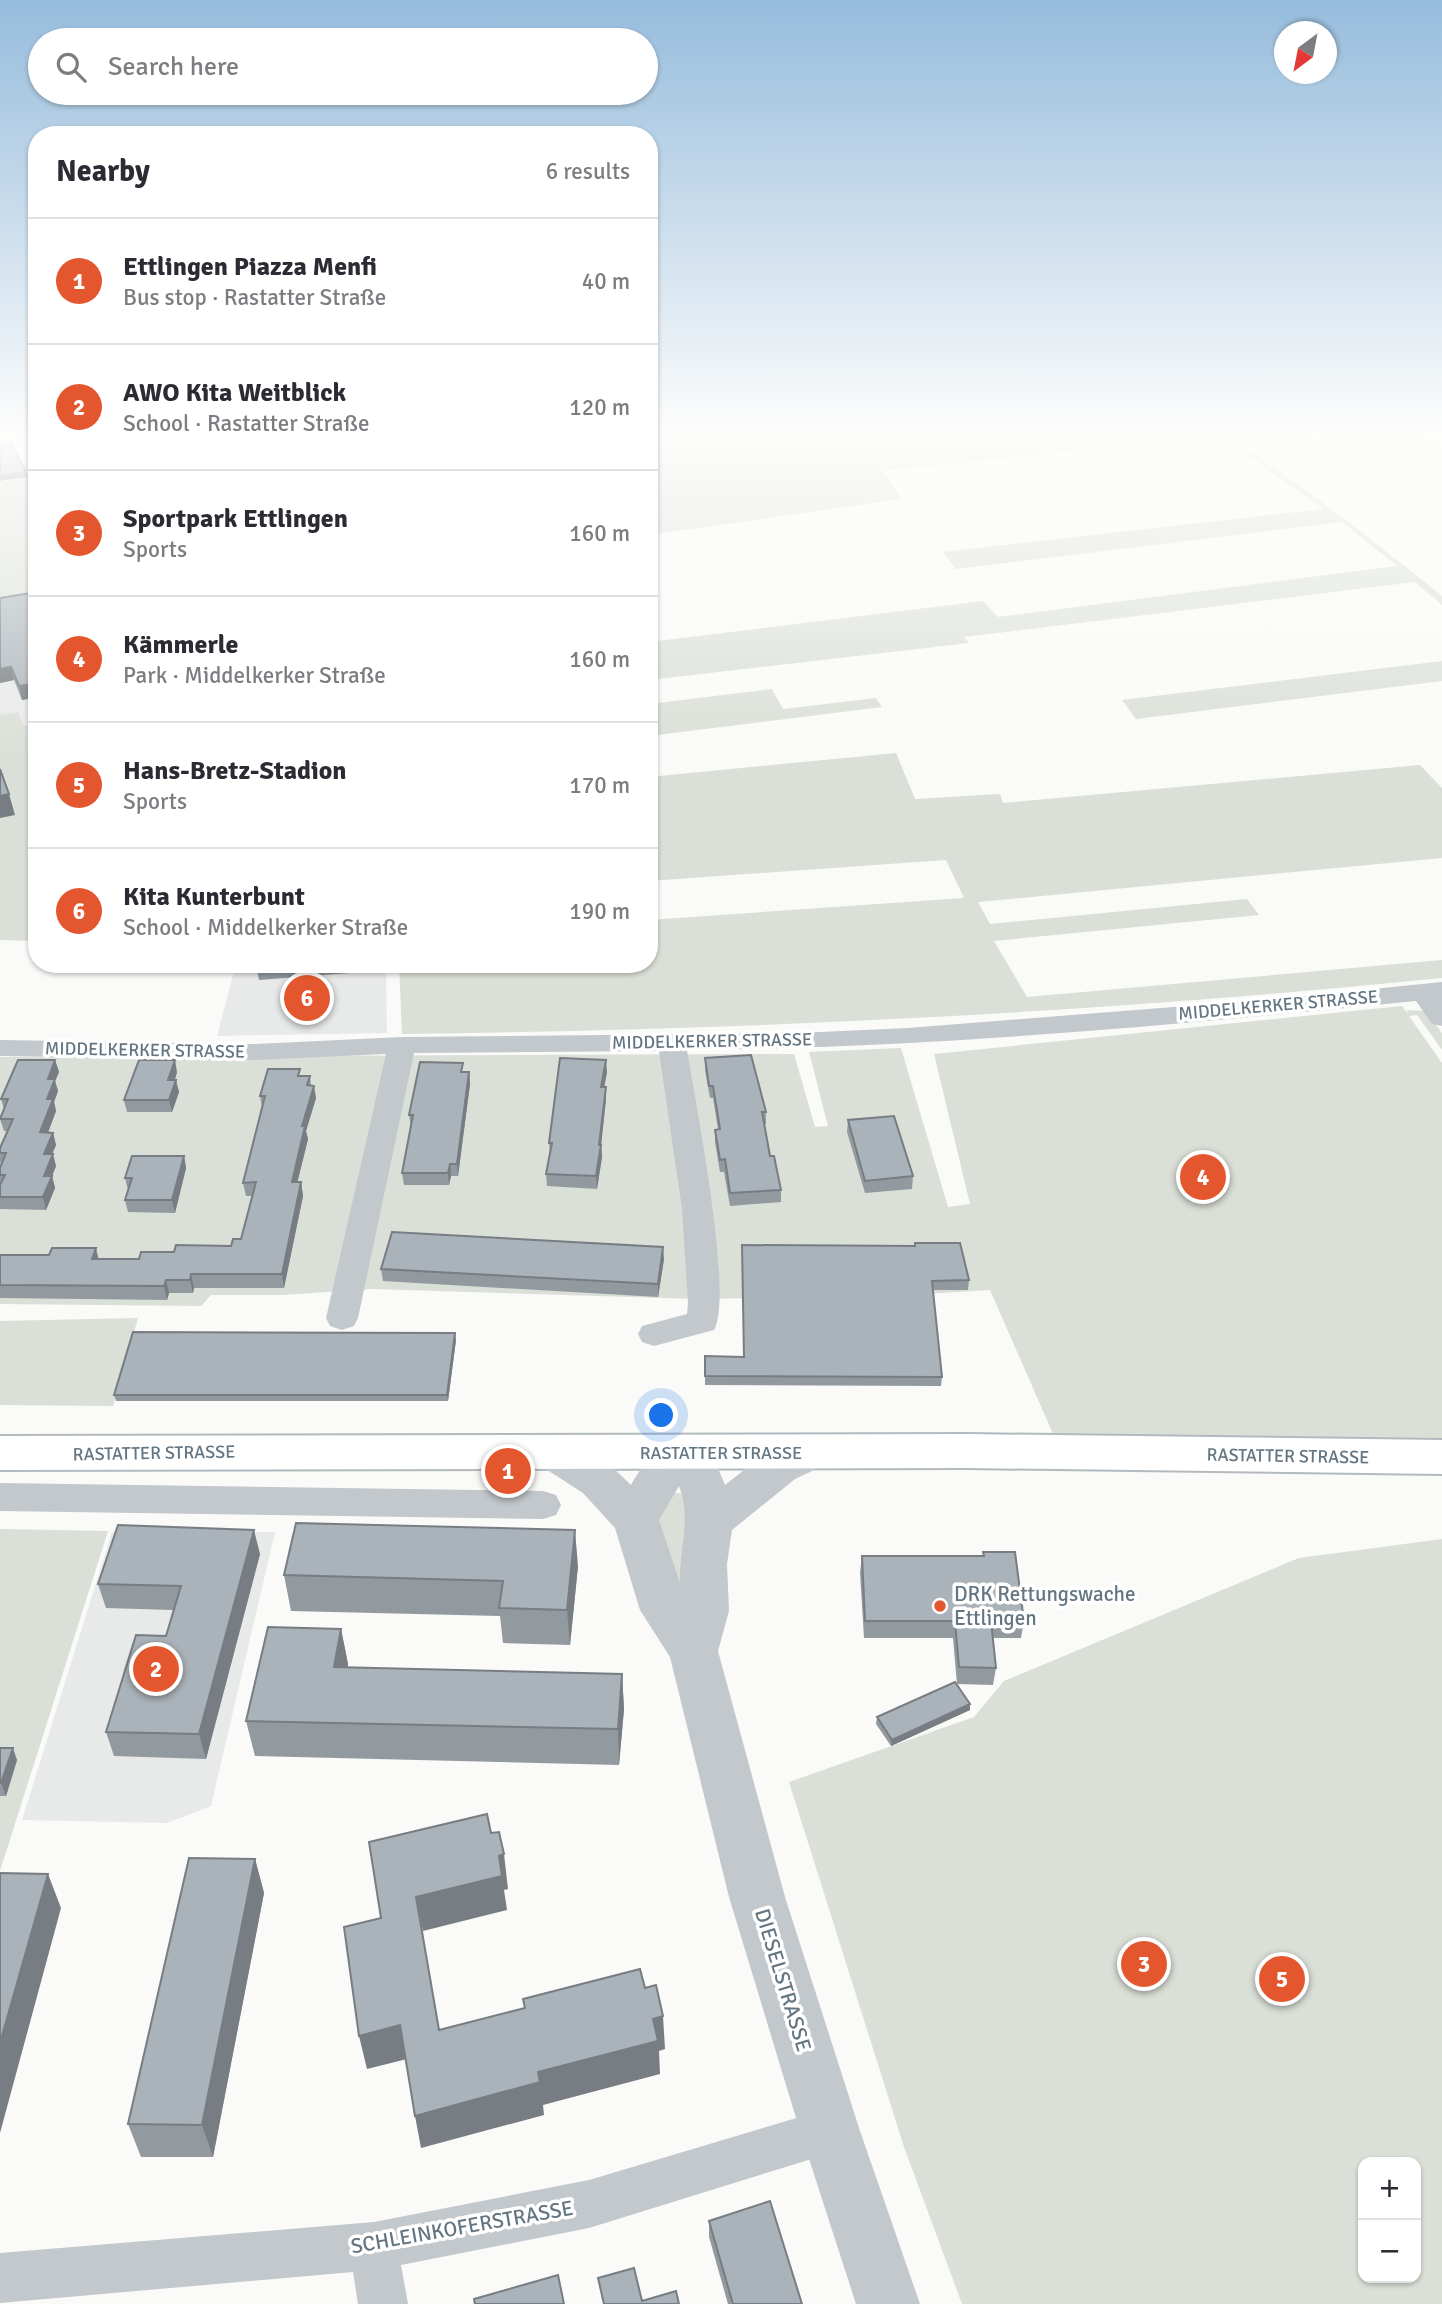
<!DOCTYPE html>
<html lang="en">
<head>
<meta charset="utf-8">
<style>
	body { margin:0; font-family:Signika,sans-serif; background:#f7f7f7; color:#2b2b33 }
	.controls { position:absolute; right:21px; bottom:21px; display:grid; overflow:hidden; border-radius:14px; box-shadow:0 2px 5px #0004 }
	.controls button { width:63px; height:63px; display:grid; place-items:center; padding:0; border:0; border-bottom:2px solid #e1e1e2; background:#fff; color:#2b2b33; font:35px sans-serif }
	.compass { position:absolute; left:1274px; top:21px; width:63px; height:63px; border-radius:50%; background:#fff; box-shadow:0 2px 5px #0004; rotate:212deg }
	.you { position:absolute; left:662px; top:1416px; width:24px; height:24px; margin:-18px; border:5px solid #fff; border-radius:50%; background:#1a73e8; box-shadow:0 0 0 10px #1a73e833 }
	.badge { display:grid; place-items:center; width:46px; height:46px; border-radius:50%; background:#e4572e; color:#fff; font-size:23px; font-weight:700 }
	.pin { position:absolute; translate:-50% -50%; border:4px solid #fff; box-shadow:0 2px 7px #0006 }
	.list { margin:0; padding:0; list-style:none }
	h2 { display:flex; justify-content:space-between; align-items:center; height:91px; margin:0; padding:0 28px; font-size:30px }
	h2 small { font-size:23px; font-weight:400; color:#7c7c81 }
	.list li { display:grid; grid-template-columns:46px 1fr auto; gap:21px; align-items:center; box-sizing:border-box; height:126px; padding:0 28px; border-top:2px solid #e1e1e2 }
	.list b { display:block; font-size:26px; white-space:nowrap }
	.list p { margin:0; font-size:23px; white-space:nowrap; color:#7c7c81 }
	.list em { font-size:23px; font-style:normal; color:#7c7c81 }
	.icon { flex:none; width:38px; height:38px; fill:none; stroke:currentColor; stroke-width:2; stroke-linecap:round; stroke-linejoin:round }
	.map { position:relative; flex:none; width:1442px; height:2304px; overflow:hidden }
	.search { position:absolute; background:#fff; box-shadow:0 2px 5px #0004; left:28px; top:28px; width:630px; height:77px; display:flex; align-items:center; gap:18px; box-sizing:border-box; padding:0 24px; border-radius:38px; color:#7c7c81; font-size:26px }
	.panel { position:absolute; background:#fff; box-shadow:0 2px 5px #0004; left:28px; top:126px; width:630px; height:847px; border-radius:28px }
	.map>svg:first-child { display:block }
	.built { fill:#e8e9e9 }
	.green { fill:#dadfd7; fill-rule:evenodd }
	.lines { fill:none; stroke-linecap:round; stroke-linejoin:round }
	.secondary-casing { stroke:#b3babf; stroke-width:4 }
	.minor { fill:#c3c8cc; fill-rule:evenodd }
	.tertiary { fill:#c3c8cc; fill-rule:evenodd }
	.secondary { fill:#fff; fill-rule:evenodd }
	.wall { fill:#929a9f }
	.shaded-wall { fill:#777d82 }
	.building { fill:#aab3b9; stroke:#777d82; stroke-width:2 }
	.poi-dot { fill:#e4572e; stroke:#fff; stroke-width:2.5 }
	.labels { text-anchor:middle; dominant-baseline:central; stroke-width:7; stroke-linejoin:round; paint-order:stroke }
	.street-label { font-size:18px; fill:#657683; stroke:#fff }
	.near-poi-label { font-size:21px; fill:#657683; stroke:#fff; text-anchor:start }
	.near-street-label { font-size:21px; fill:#657683; stroke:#fff }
</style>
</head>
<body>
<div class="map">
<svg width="1442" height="2304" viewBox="0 0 1442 2304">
	<rect width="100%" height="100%" fill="#fafaf8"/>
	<!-- built -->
	<path class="built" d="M37,596V723L24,726L17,712L0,715V603Z
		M236,964H386L387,1033L217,1036Z
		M112,1532H275L211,1806L167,1823L22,1820Z"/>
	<!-- green -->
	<path class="green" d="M649,435H1316L1249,449C1315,496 1379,545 1442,596V605L1415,582L964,637L969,643L649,680V642L983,601L998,617L1397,566L1342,522L956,569L943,552L1323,509L1220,436L883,471L902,499L649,535Z
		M1321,435H1410L1442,448V454L1404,438L1334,440Z
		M37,476V596L0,603V482Z
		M1442,661V681L1136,719L1122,700Z
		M772,689L783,709L876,698L882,707L649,736V704Z
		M18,712L24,726L37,723V941L0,940V715Z
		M896,753L915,799L1000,794L1003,803L1420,765L1442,788V858L978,902L990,924L1247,899L1259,915L994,941L1027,997L1442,960V978C1096,1013 749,1030 402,1034L399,964H649V920L964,898L946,860L649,881V777Z
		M1402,1006L1408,1014L1407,1010L1426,1011L1442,1033V1050L1417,1015L1409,1016L1442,1063V1442L1061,1452L990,1290L892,1296L695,1299L372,1289L282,1295H211L201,1306L0,1304V1057L794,1054L815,1127L828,1126L809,1052L901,1048L948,1207L970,1204L934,1054Z
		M138,1318L113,1406L0,1405V1321Z
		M661,1492L695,1494L687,1614L652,1533Z
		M0,1529L108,1531L0,1871Z
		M1442,1539V2304H962L904,2147L789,1782L974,1717L1004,1681L1299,1558ZM1363,2162H1416V2278H1363Z"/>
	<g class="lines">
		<!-- secondary casing -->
		<g class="secondary-casing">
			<path id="secondary" d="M968,1434L1442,1440V1474L968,1468L0,1470V1436Z"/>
		</g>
		<!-- minor -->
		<path class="minor" d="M1442,982V1026L1432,1024L1416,1001C1174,1025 931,1048 687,1050C695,1099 734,1296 714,1330L654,1346L642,1342L638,1334L642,1326L687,1314L688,1303L682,1209L659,1051L414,1053L358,1318L354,1326L342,1330L330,1326L326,1318L386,1054L255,1060L0,1056V1040L255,1044L402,1037L799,1033L908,1028L1274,999Z
			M0,1483L543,1491L556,1495L561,1505L556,1515L543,1519L0,1511Z
			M830,2108L847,2114L853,2131L847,2148L589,2228L401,2265L408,2304H358L353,2272L0,2303V2253L374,2222L589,2180Z"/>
		<!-- tertiary -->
		<path class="tertiary" d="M554,1435C583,1444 610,1463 631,1485C642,1465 674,1420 701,1442C713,1452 719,1471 725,1485L763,1455L795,1440L811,1435L827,1440L834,1452L827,1464L795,1479L732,1530L727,1564L729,1611L718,1651L785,1897L860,2131L920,2304H856L800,2131L729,1897L670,1657L640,1610L615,1528L583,1493L538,1464L531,1452L538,1440ZM679,1486C692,1519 679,1549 680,1583L659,1520Z"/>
		<!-- secondary -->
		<use href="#secondary" class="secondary"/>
	</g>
	<!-- wall -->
	<path class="wall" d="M37,592V697L22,700L14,680L0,683V598Z
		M256,964H376L377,971L259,980Z
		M705,1058L766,1112V1124H764L770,1156L781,1190V1202L730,1206L724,1172H720L715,1142V1130L718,1129L713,1098H710L705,1070Z
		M55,1060L59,1072L55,1081L58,1091L54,1102L56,1111L48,1133H53L56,1145L52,1154L56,1166L52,1176L55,1188L46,1210L0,1209V1168L1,1165L0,1161V1148L8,1131H4L0,1119L4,1109L1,1099Z
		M177,1072L175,1080L179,1092L172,1112H127L124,1100Z
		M464,1072H469L470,1084L458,1176H451L449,1185H404L402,1173L411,1127L409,1115Z
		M607,1072L604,1087L606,1099L601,1145L602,1157L597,1189L547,1186L546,1174L550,1154L549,1143Z
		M301,1076H310L311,1085L316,1098L306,1131L308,1139L297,1182H301L303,1196L284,1288H194L193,1293H169L167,1300L0,1298V1255L99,1259H139L174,1252L231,1246L241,1239L253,1196H246L243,1183L262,1107L260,1096Z
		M848,1120L913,1176L912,1189L865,1193L847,1132Z
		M184,1156L186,1168L175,1213L128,1212L125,1200L128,1190L125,1178Z
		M915,1243L969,1280L968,1290H933L942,1377L941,1386L705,1385V1356L744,1357L915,1246Z
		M664,1259L658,1297L383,1281L381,1269Z
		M456,1340L448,1401H116L114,1395Z
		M983,1552L1024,1621L1021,1638H993L996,1668L993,1685L957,1684L953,1638H864L860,1573L862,1556H983Z
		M260,1554L206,1759L114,1756L106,1732L166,1636L173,1610L106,1608L98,1584Z
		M578,1566L570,1645L503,1643L500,1616L291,1611L284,1575Z
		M341,1629L348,1664V1668L622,1674L624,1709L619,1765L255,1756L246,1721Z
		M970,1704V1710L891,1746L876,1724L877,1717Z
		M0,1748L17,1760L6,1796H0Z
		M255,1859L264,1893L213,2157H141L128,2124Z
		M709,2221L802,2304H728L709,2237Z"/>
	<!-- shaded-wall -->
	<path class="shaded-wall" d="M26,472L28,477L0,481V476Z
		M11,667L14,680L0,683V669Z
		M37,683V697L22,700L19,686Z
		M9,794L15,815L0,818V796Z
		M55,1060L59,1072L55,1081L58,1091L54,1102L56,1111L43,1145L40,1132L47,1099L48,1079Z
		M175,1060L177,1072L171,1092L168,1080Z
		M606,1060L607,1072L602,1099L601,1087Z
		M469,1072L470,1084L458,1176L457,1164Z
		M176,1080L179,1092L172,1112L169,1100Z
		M314,1086L316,1098L306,1131L308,1139L294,1196L292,1182L302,1126Z
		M606,1087V1099L600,1155L601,1145L602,1157L597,1189L596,1176Z
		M53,1133L56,1145L47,1166L44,1154Z
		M53,1154L56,1166L52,1176L55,1188L46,1210L43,1197L44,1176Z
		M184,1156L186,1168L175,1213L172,1200Z
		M450,1164L451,1176L449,1185L448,1173Z
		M301,1182L303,1196L284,1288L282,1274Z
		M663,1247L664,1259L658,1297V1284Z
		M96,1248L99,1261L92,1259Z
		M191,1274L194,1288L193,1293L190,1280Z
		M166,1280L169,1293L167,1300L164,1286Z
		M455,1333L456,1340L448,1401L447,1395Z
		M254,1530L260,1554L206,1759L199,1734Z
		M575,1530L578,1566L570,1645L567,1610Z
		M341,1629L348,1664L341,1703L334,1667Z
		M622,1674L624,1709L619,1765L618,1729Z
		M970,1704V1710L891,1746L892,1740Z
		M13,1748L17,1760L6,1796L1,1783Z
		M504,1854L508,1889L504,1890L507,1910L423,1931L416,1897L499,1856Z
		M255,1859L264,1893L213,2157L202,2125Z
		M48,1874L61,1908L0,2133V2043Z
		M663,2016L665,2049L659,2051L660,2074L543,2105L544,2115L421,2148L415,2116L653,2019Z
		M400,2025L407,2059L367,2069L359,2036Z"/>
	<!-- building -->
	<path class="building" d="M11,443L26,472L0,476V445Z
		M37,592V683L19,686L11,667L0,669V598Z
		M0,769L9,794L0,796Z
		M751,1055L766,1112H762L770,1156H774L781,1190L730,1193L725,1159L720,1160L715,1130L720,1129L713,1086H709L705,1058Z
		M560,1058L606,1060L601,1087H606L599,1145H601L596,1176L546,1174L552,1143H549Z
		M18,1060H55L48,1079H55L47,1099H53L40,1132L53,1133L44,1154H53L44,1176H52L43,1197H0V1185L5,1175H0V1168L6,1153H0V1148L13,1119H0L8,1099H1Z
		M139,1060H175L168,1080H176L169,1100H124Z
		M420,1062L463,1063L461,1072H469L457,1164H450L448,1173H402L413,1115H409Z
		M268,1069H300L298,1076H310L307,1085L314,1086L302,1126H305L292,1182H301L282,1274H191L190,1280H166L164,1286L0,1285V1255H49L52,1248H96L92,1259H139L141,1252H174L176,1245L231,1246L233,1239H241L256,1182L243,1183L265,1096H260Z
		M894,1116L913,1176L865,1181L848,1120Z
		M132,1156H184L172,1200H125L132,1178H125Z
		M392,1232L663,1247L658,1284L381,1269Z
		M915,1243H960L969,1280L932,1281L942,1377L705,1376V1356L744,1357L742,1245L915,1246Z
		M133,1332L455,1333L447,1395H114Z
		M296,1523L575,1530L567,1610L499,1608L503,1581L284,1575Z
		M118,1525L254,1530L199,1734L106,1732L136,1635L166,1636L181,1586L98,1584Z
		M983,1552H1015L1024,1621H991L996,1668L959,1667L955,1621H865L862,1556H984Z
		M268,1627L341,1629L334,1667L622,1674L618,1729L246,1721Z
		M955,1682L970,1704L892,1740L877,1717Z
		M0,1748H13L1,1783H0Z
		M487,1814L491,1833L499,1832L504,1854L499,1856L502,1876L416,1897L439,2030L525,2008L523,1999L640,1969L645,1988L656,1985L663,2016L653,2019L658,2041L538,2072L540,2082L415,2116L400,2025L359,2036L344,1927L381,1918L369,1842Z
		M189,1858L255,1859L202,2125L128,2124Z
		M0,1873L48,1874L0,2043Z
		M770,2201L802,2304H733L709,2221Z
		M634,2268L642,2301L676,2291L679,2304H604L598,2278Z
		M558,2275L564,2304H475L474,2299Z"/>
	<!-- sky -->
	<linearGradient id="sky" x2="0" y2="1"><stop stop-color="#96bcdc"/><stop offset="0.57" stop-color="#fdfdfc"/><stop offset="1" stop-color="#fdfdfc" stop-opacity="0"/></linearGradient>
	<rect width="1442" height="758" fill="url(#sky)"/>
	<!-- markers -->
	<circle class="poi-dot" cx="940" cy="1606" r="7"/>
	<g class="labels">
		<!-- street labels -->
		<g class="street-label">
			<text transform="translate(1278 1005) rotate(-5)">MIDDELKERKER STRASSE</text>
			<text transform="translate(712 1041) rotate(-1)">MIDDELKERKER STRASSE</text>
			<text transform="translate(145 1050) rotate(1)">MIDDELKERKER STRASSE</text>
			<text transform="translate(154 1453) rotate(-1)">RASTATTER STRASSE</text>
			<text x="721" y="1453">RASTATTER STRASSE</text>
			<text transform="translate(1288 1456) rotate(1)">RASTATTER STRASSE</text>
		</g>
		<!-- near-poi labels -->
		<g class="near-poi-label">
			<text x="954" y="1594">DRK Rettungswache<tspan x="954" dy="24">Ettlingen</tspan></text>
		</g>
		<!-- near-street labels -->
		<g class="near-street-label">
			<text transform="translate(783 1980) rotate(73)">DIESELSTRASSE</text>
			<text transform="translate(462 2227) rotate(-10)">SCHLEINKOFERSTRASSE</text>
		</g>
	</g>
</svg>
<div class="controls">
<button>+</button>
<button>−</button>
</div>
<svg class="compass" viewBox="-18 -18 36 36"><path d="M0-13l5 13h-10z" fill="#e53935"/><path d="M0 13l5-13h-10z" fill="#7c7c81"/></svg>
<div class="you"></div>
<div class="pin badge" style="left:508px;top:1471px">1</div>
<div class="pin badge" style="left:156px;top:1669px">2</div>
<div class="pin badge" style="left:1144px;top:1964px">3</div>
<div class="pin badge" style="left:1203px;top:1177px">4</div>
<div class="pin badge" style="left:1282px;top:1979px">5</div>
<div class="pin badge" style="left:307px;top:998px">6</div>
<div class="search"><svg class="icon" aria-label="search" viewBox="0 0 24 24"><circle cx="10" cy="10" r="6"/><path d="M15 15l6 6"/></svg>Search here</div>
<section class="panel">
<h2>Nearby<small>6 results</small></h2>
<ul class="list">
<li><span class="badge">1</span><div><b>Ettlingen Piazza Menfi</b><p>Bus stop · Rastatter Straße</p></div><em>40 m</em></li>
<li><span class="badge">2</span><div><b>AWO Kita Weitblick</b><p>School · Rastatter Straße</p></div><em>120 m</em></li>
<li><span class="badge">3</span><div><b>Sportpark Ettlingen</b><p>Sports</p></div><em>160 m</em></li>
<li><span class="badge">4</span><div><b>Kämmerle</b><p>Park · Middelkerker Straße</p></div><em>160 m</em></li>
<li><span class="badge">5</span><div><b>Hans-Bretz-Stadion</b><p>Sports</p></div><em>170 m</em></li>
<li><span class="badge">6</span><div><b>Kita Kunterbunt</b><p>School · Middelkerker Straße</p></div><em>190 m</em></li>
</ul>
</section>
</div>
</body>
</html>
